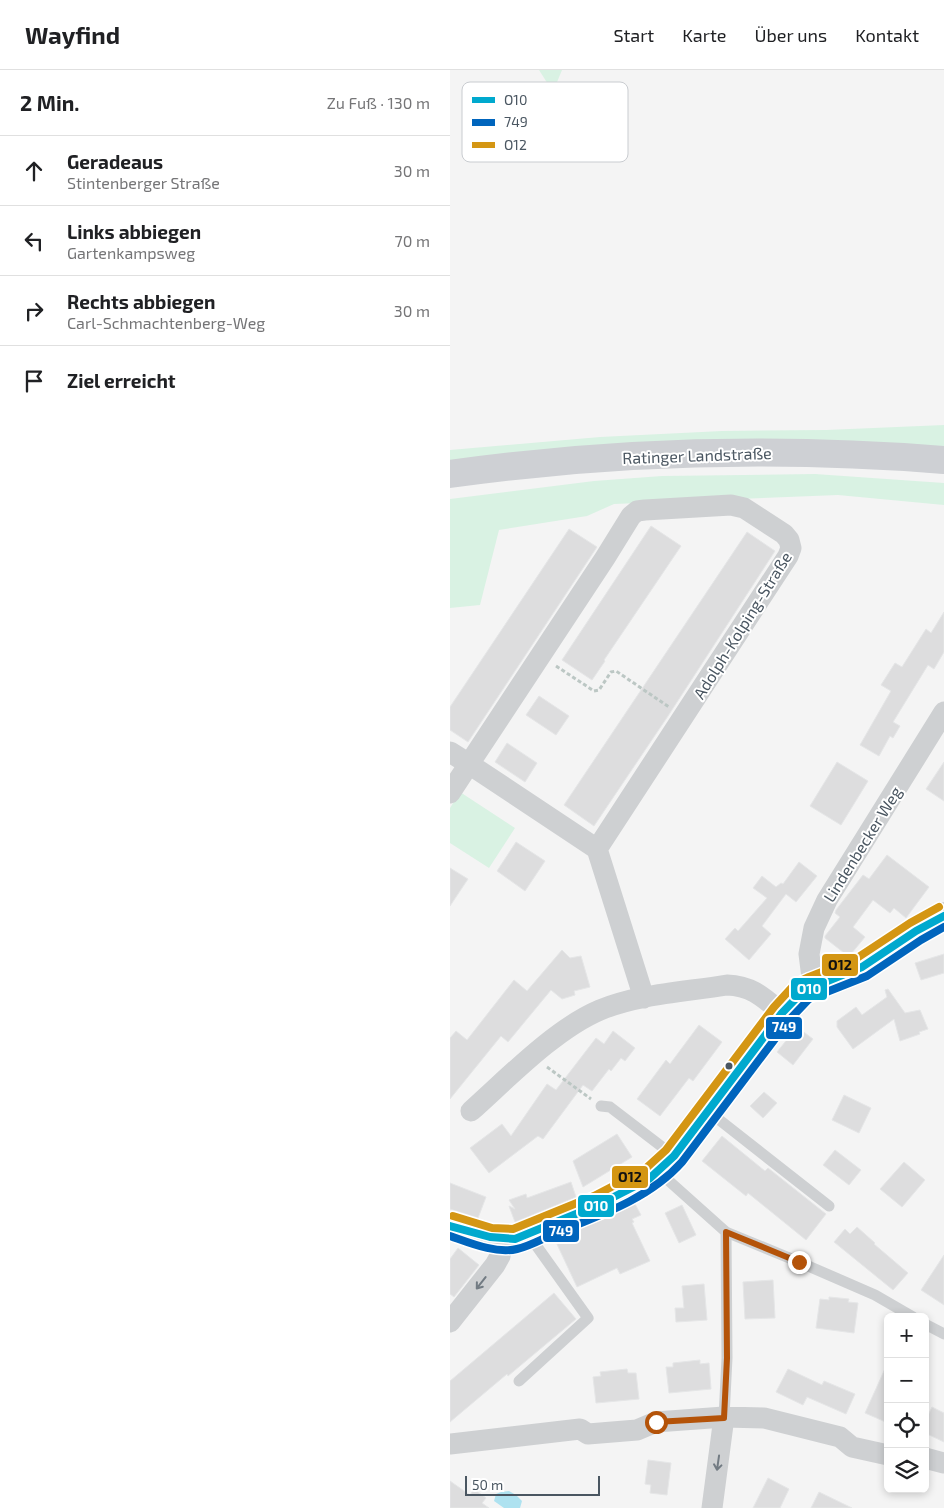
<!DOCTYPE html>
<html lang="de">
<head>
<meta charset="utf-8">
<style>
	body { margin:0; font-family:"Exo 2",sans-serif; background:#f2f2f2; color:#202124 }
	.controls { position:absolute; right:15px; bottom:15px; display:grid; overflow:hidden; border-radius:8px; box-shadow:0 2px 8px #0003 }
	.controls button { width:45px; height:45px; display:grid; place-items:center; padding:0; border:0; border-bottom:1px solid #e0e0e0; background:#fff; color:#202124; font:25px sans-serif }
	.scale { position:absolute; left:15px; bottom:12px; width:135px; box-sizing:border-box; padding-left:5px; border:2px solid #4a5661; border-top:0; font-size:14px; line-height:18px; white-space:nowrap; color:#4a5661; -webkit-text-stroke:4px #fff; paint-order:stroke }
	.stop { position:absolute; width:15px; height:15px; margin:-11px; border:4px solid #b45309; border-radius:50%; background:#fff }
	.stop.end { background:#b45309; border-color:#fff; box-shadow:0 1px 5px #0008 }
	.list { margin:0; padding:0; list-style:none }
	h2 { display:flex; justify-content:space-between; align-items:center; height:65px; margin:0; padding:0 20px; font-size:21px }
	h2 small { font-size:16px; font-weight:400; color:#757577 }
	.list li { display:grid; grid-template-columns:32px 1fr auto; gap:15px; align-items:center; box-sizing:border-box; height:70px; padding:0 20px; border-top:1px solid #e0e0e0 }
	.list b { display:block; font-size:19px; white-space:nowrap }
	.list p { margin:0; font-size:16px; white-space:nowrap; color:#757577 }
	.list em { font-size:16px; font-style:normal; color:#757577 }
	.icon { flex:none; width:28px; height:28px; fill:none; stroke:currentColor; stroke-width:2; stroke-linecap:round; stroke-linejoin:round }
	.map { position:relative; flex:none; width:494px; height:1438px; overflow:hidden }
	header { display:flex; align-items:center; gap:30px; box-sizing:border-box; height:70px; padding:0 25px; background:#fff; border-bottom:1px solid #e0e0e0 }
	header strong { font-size:24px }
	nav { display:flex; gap:28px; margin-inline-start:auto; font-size:18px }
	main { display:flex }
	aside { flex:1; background:#fff }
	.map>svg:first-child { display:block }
	.green { fill:#d9f2e3 }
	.water { fill:#aee2f0 }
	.building { fill:#ddddde; stroke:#e5e6e7 }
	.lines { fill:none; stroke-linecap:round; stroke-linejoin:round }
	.path { stroke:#bcc7c4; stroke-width:3; stroke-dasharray:4 2.5; stroke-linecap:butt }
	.service { stroke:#ced0d2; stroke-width:11 }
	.minor { stroke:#ced0d2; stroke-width:21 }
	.tertiary { stroke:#ced0d2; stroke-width:28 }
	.secondary { stroke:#ced0d4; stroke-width:28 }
	.bus-1-casing { stroke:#fff; stroke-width:11 }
	.bus-2-casing { stroke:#fff; stroke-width:11 }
	.bus-3-casing { stroke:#fff; stroke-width:11 }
	.bus-1 { stroke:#00a9ce; stroke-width:8 }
	.bus-2 { stroke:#0065bd; stroke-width:8 }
	.bus-3 { stroke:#d49613; stroke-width:8 }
	.oneway { stroke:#727b83 }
	.route { stroke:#b45309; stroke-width:6 }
	.bus-dot { fill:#4a5661; stroke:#fff; stroke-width:2 }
	.labels { text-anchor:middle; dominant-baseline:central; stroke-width:4; stroke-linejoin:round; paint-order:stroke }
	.street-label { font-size:16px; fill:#4a5661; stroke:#fff }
	.key { fill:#fff; stroke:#c9ccd0; stroke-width:1 }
	.key-label { font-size:14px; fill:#4a5661 }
	.line-badge { stroke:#fff; stroke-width:2 }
	.badge-label { font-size:14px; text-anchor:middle; font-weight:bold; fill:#fff }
	.pale-badge-label { font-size:14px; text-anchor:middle; font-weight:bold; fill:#111 }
</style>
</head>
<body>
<header>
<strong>Wayfind</strong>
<nav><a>Start</a><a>Karte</a><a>Über uns</a><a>Kontakt</a></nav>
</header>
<main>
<aside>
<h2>2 Min.<small>Zu Fuß · 130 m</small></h2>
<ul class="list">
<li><svg class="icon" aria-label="ahead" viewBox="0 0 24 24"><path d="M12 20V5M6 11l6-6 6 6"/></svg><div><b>Geradeaus</b><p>Stintenberger Straße</p></div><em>30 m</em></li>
<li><svg class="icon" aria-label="left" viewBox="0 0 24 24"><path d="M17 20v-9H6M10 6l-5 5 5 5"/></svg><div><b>Links abbiegen</b><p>Gartenkampsweg</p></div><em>70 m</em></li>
<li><svg class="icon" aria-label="right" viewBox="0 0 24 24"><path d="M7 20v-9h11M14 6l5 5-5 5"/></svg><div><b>Rechts abbiegen</b><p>Carl-Schmachtenberg-Weg</p></div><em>30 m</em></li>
<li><svg class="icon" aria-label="arrive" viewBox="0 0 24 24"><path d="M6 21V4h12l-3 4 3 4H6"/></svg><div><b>Ziel erreicht</b></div></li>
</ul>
</aside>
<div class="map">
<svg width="494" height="1438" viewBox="0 0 494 1438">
	<rect width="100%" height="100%" fill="#f4f4f4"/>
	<!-- green -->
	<path class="green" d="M89,0H112L103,22Z
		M494,355V380L0,392V380L150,367L272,361L376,360Z
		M365,404L494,413V435L388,425L164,434L137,446L49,460L30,535L0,538V429L144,411L212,406Z
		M10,722L65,758L39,798L0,773V738Z"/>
	<!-- water -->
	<path class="water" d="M59,1421L66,1425L72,1431L70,1438H54L44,1431L46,1424L51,1422Z"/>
	<!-- building -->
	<path class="building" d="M201,456L231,476L154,590L155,591L142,610L112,590Z
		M119,459L147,477L18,672L0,660V637Z
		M297,462L325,481L218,646L144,756L114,735Z
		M494,542V582L484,599L478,595L443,652L450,656L443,668L440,666L429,686L410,675L441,621L431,615L445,593L452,597L476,559L481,563Z
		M89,626L119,646L106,665L76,645Z
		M57,673L87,693L75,712L45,692Z
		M387,692L418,711L391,755L360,736Z
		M494,692V731L476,719Z
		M66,772L95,791L75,821L47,801Z
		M437,785L479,817L456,848L444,838L440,843L423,830L403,857L415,867L401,884L398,886L375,868V866L390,847L385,843L386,840L413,805L419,809Z
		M349,792L367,806L346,832L336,824L312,856L321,864L299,890L275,869L285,858L288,861L317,828L303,818L312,806L326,817L331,813L333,814Z
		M0,798L18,809L0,836Z
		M112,880L120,888L131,886L140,917L124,921L125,925L112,929L101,920L58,972L51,966L0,1029V968L6,961L17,970L64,910L77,921Z
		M494,884V903L471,910L465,893Z
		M438,919L455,943L470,940L478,959L469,962L470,964L450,971L444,949L403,979L387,957V951L406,937L412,945L437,927L435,920Z
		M249,955L272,972L243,1011L239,1008L210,1046L187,1029L216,990L220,994Z
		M347,957L363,969L343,995L327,982Z
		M163,961L185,978L175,991L171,988L161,1001L159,999L142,1021L133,1015L93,1069L88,1066L39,1103L20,1078L52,1054L61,1066L97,1014L106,1020L146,968L154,974Z
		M314,1022L327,1033L313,1048L300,1036Z
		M394,1025L421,1038L409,1063L382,1050Z
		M167,1064L182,1087L133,1117L123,1091Z
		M272,1066L315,1101L318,1098L376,1144L356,1170L298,1123L296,1126L252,1091Z
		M385,1080L411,1100L399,1115L373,1095Z
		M454,1092L475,1110L452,1137L430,1119Z
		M121,1112L126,1127L65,1152L59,1136L65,1139L59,1130L76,1124L77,1128Z
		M0,1113L36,1127L28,1148L0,1139Z
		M185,1134L191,1145L182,1149L184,1152L182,1153L200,1191L170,1204L167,1198L127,1217L105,1170Z
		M232,1135L246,1165L229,1173L215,1143Z
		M407,1157L425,1173L424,1174L458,1203L443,1220L384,1172L395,1159L400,1164Z
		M8,1178L29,1195L4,1227L0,1224V1189Z
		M494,1185V1235L471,1220Z
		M323,1210L325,1248L295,1249L293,1212Z
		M254,1214L257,1250L226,1252L225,1238H234L232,1216Z
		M104,1223L126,1249L58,1306L57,1304L0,1352V1311Z
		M379,1227L399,1229L398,1232L408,1233L404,1263L366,1258L370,1229L379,1230Z
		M250,1290V1294L259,1293L261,1319L219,1323L216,1297H223V1293Z
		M438,1292V1353L415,1343Z
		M177,1299L178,1303H186L189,1329L146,1333L143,1307L151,1306L150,1302Z
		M338,1299L372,1315L374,1311L405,1324L396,1344L357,1327L353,1335L326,1322Z
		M482,1337L494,1343V1372L475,1363V1352Z
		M198,1390L221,1393L217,1425L200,1423L201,1415L195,1414Z
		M318,1408L339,1419L330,1438H303Z
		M0,1411L20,1425L24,1419L36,1428L32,1433L39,1438H0Z
		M369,1422L402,1438H361Z"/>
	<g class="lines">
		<!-- path -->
		<path class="path" d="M106,596L144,621L149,620L161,602L166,601L219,637
			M97,997L141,1029"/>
		<!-- service -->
		<path class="service" d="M151,1036L160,1037L224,1086
			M258,1041L379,1136
			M210,1100L219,1111L276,1162L349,1192L425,1225L463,1247
			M475,1254L494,1264
			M69,1311L138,1248L78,1164
			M274,1347L277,1288L276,1162"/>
		<!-- minor -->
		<path class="minor" d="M0,682L19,694L0,723
			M147,779L338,486L341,478L339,470L334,464L294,438L281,435L195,440L187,441L181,446L155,488L19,694L147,779L194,928
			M363,916L359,884L364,858L377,830L494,642
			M21,1041C58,1008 105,959 150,940C189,924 235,922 277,915C302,916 313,927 332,943
			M0,1252L45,1195L50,1186L53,1170
			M0,1374L130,1359L138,1364L187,1360L206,1352L274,1347L314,1348L390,1367L402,1377L438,1385
			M475,1388L494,1393
			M262,1438L274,1347"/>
		<!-- tertiary -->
		<path class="tertiary" d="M0,1156C21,1162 42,1171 65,1169C108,1151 155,1135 195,1111C206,1105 215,1096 224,1086L332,943L353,921L363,916L412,897L466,861L494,846"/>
		<!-- secondary -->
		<path class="secondary" d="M0,404C163,381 330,377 494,390"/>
		<!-- bus-1 casing -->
		<g class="bus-1-casing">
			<path id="bus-1" d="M0,1156L40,1167L65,1169L148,1135L199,1109L224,1086L332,943L353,921L412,897L466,861L494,846"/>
		</g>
		<!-- bus-2 casing -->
		<g class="bus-2-casing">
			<path id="bus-2" d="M0,1166C20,1173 46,1184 67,1179C80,1176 94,1168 106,1163C151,1145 200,1128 232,1092L340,949L359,929L417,906L471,870L494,857"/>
		</g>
		<!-- bus-3 casing -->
		<g class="bus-3-casing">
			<path id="bus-3" d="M3,1146L42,1158L63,1159L144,1126L194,1100L216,1080L324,937L346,913L359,907L407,888L460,853L489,837"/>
		</g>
		<!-- bus-1 -->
		<use href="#bus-1" class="bus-1"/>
		<!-- bus-2 -->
		<use href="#bus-2" class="bus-2"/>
		<!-- bus-3 -->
		<use href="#bus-3" class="bus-3"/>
	</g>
	<!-- one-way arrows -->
	<defs><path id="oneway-shaft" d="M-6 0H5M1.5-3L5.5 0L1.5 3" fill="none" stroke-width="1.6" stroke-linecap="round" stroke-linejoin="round" transform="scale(1.25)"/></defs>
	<g class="oneway">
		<use href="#oneway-shaft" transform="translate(31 1213) rotate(128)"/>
		<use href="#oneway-shaft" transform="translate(268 1393) rotate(98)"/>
	</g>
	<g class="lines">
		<!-- route -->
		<path class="route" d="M206,1352L274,1348L277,1288L276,1162L349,1192"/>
	</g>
	<!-- markers -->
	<circle class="bus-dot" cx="279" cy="996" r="4.5"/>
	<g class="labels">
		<!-- street labels -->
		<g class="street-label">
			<text transform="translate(247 385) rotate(-2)">Ratinger Landstraße</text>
			<text transform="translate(292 555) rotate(-58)">Adolph-Kolping-Straße</text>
			<text transform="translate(412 774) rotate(-58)">Lindenbecker Weg</text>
		</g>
	</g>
	<!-- legend -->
	<rect x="12" y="12" width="166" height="80" rx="8" class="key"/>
	<rect x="22" y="27" width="23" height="6" fill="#00a9ce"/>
	<rect x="22" y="49" width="23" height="7" fill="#0065bd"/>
	<rect x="22" y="72" width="23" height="6" fill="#d49613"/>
	<g class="key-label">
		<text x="54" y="35">O10</text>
		<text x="54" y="57">749</text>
		<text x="54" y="80">O12</text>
	</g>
	<g class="line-badge">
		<rect x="371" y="883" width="38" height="24" rx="5" fill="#d49613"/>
		<rect x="340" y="907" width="38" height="24" rx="5" fill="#00a9ce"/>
		<rect x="315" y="946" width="38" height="24" rx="5" fill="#0065bd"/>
		<rect x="161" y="1095" width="38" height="24" rx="5" fill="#d49613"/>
		<rect x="127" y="1124" width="38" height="24" rx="5" fill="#00a9ce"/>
		<rect x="92" y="1149" width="38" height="24" rx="5" fill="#0065bd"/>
	</g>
	<g class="badge-label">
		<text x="359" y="924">O10</text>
		<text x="334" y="962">749</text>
		<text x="146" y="1141">O10</text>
		<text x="111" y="1166">749</text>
	</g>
	<g class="pale-badge-label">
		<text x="390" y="900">O12</text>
		<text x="180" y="1112">O12</text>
	</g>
</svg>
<div class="controls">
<button>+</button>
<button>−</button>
<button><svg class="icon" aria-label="locate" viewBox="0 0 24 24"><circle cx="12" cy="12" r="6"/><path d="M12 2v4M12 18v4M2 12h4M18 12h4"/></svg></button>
<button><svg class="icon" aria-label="layers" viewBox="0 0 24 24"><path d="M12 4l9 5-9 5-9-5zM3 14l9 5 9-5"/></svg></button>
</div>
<div class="scale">50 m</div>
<div class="stop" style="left:206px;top:1352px"></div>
<div class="stop end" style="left:349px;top:1192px"></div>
</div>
</main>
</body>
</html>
